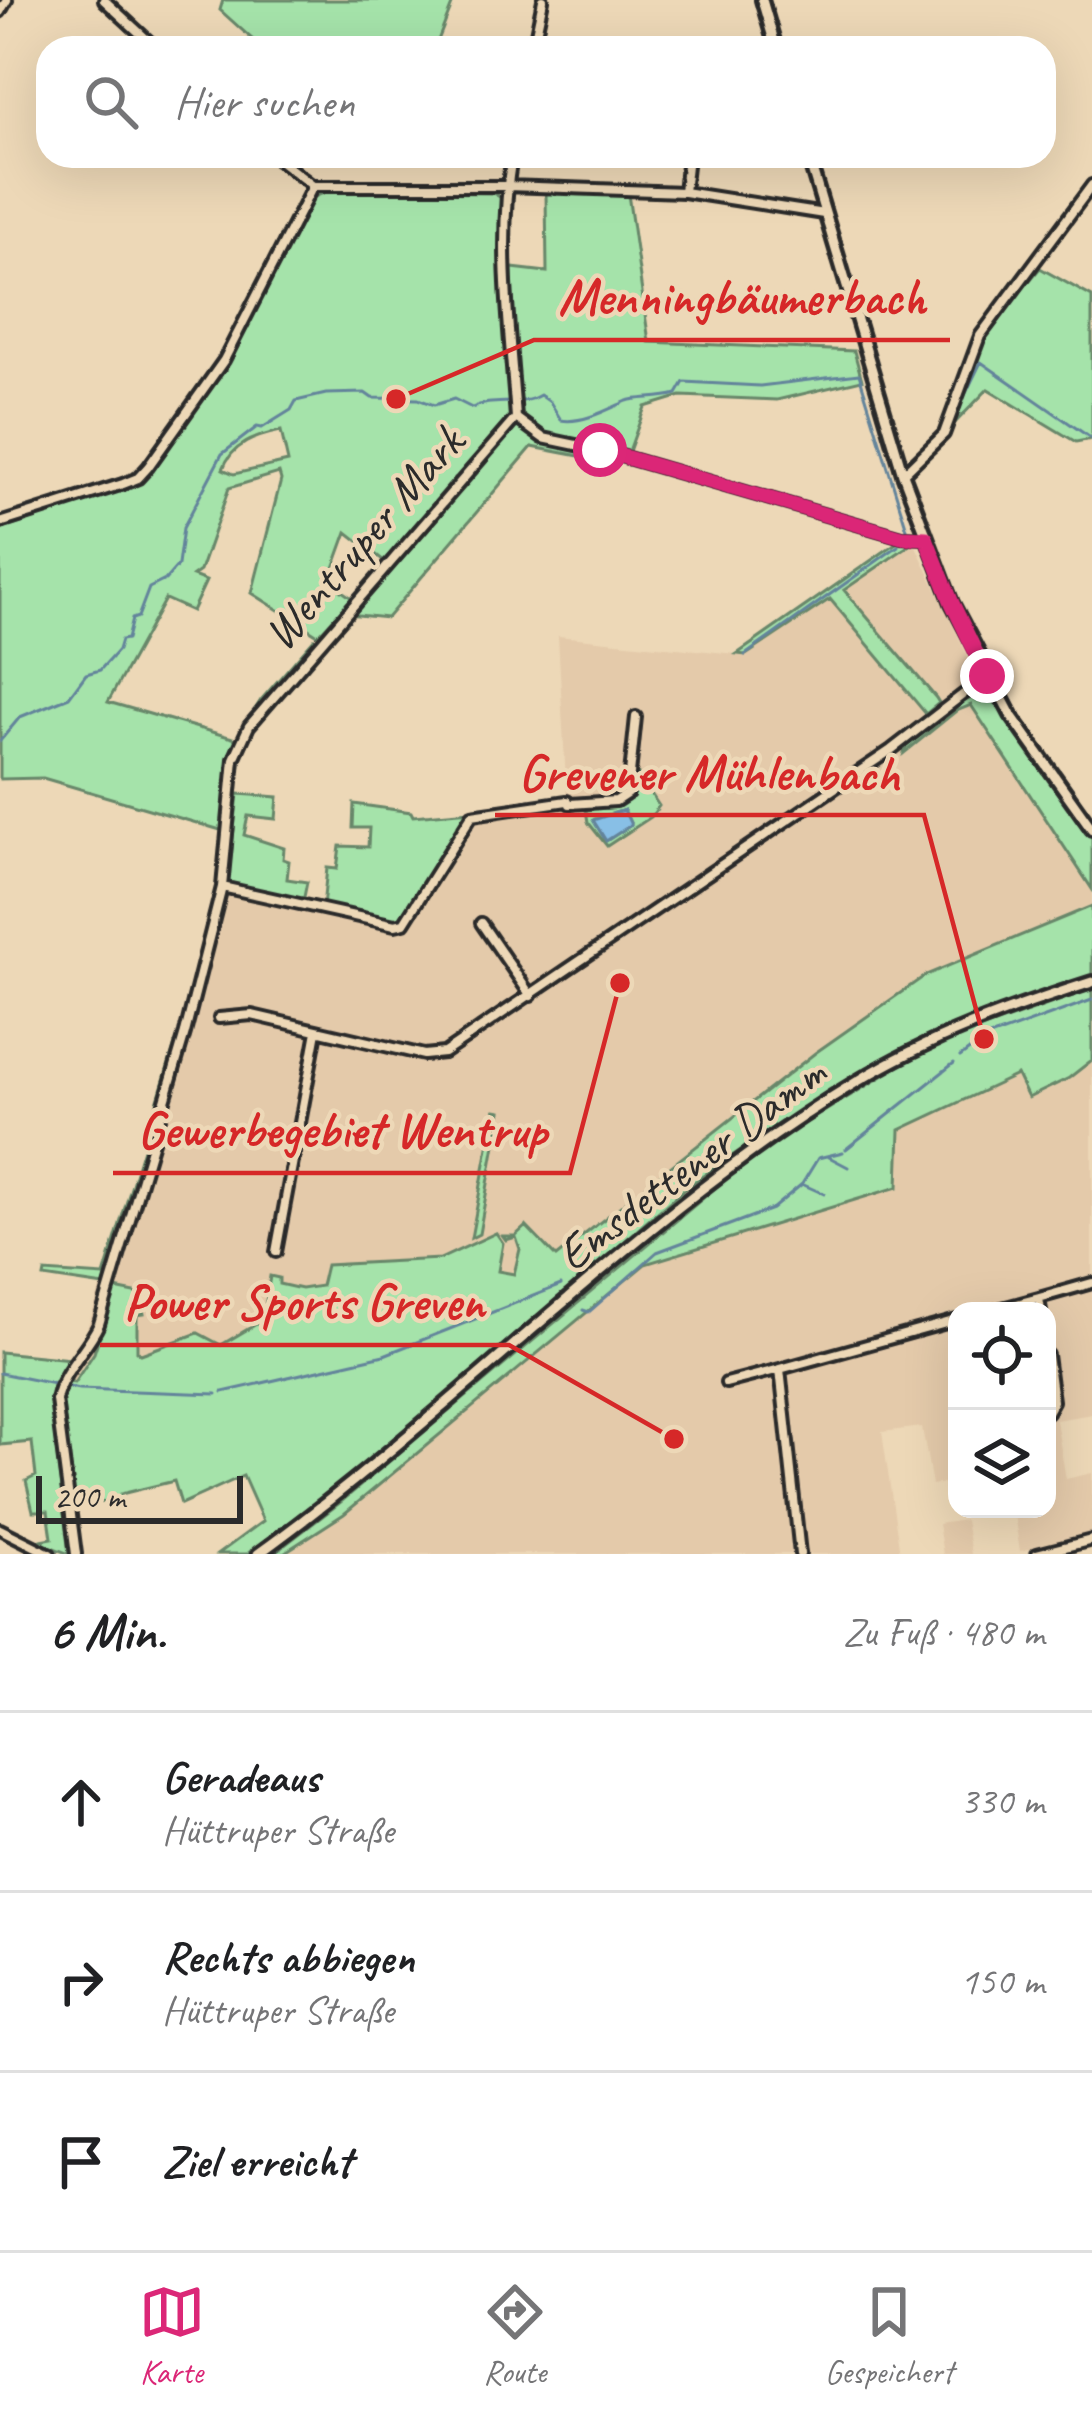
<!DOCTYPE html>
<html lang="de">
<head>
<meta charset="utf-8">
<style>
	body { margin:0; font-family:Caveat,sans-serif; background:#f2f2f2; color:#202124 }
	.controls { position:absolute; right:36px; bottom:36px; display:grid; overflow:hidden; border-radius:24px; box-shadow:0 12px 48px #0002 }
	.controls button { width:108px; height:108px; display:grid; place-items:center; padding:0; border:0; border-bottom:3px solid #e0e0e0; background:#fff; color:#202124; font:60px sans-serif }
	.scale { position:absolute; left:36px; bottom:30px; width:207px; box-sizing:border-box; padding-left:12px; border:6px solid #2b2b2b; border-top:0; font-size:33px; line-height:42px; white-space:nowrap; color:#2b2b2b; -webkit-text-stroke:9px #edd8b7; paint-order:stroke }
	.stop { position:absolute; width:36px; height:36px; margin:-27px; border:9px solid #db2777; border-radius:50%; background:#fff }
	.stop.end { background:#db2777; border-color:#fff; box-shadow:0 3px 12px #0008 }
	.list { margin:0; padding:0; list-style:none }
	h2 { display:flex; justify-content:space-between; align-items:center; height:156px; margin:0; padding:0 48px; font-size:51px }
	h2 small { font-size:39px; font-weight:400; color:#757577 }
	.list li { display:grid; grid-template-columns:78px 1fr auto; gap:36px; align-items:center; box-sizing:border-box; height:180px; padding:0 48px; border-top:3px solid #e0e0e0 }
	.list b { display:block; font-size:45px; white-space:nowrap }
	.list p { margin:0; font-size:39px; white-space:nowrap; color:#757577 }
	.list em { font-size:39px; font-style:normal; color:#757577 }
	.icon { flex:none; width:66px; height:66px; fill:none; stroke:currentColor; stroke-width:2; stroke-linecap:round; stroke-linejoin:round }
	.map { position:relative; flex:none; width:1092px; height:1554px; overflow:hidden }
	.search { position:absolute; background:#fff; box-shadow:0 12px 48px #0002; left:36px; right:36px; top:36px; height:132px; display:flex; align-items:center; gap:30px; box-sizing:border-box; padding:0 42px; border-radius:36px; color:#757577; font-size:45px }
	.sheet { height:696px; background:#fff }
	nav { display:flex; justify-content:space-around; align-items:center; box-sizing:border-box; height:168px; border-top:3px solid #e0e0e0; background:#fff; font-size:33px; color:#757577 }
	nav a { display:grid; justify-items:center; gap:6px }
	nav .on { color:#db2777 }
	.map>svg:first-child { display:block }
	.built { fill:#e4caaa }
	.green { fill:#a5e3aa; stroke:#68876a; stroke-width:3; fill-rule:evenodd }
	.water { fill:#88bfe6; stroke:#63849b; stroke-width:3 }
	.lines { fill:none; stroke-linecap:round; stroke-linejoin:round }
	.stream { stroke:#63849b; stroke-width:3 }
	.minor-casing { stroke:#2b2b2b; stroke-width:16 }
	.major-casing { stroke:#2b2b2b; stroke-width:18 }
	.minor { stroke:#edd8b7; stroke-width:8 }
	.major { stroke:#edd8b7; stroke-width:9 }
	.route { stroke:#db2777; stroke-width:15 }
	.labels { text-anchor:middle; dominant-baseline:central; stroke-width:9; stroke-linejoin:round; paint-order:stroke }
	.street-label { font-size:48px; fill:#2b2b2b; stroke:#edd8b7 }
	.leader { fill:none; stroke:#d62828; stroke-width:4.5 }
	.callout-dot { fill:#d62828; stroke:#edd8b7; stroke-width:4.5 }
	.callout-label { font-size:51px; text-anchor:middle; font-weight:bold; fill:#d62828; stroke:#edd8b7; stroke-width:9; stroke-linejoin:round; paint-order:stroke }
</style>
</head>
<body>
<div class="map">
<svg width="1092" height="1554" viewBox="0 0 1092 1554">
	<rect width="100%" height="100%" fill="#edd8b7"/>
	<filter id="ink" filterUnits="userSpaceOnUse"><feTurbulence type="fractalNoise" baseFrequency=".00833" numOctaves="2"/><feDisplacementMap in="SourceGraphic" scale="24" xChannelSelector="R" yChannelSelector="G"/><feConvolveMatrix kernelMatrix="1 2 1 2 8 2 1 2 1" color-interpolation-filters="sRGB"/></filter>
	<g filter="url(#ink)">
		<!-- built -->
		<path class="built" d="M914,542L977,676L1092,849V968L948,1016L826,1081L562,1278L217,1417L53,1413L50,1387L81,1346L95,1305L179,1033L215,882L393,922L473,810L567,801L558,636L746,655Z
			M1092,1060V1414L1056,1420L1066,1479L1092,1473V1534L1020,1551L1013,1509H1047V1311H957V1481L932,1485L922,1427L882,1432L900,1554H282L344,1514L645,1264L897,1187L900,1130L1017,1075L1029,1098L1069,1078Z
			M965,1520L971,1554H943L938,1524Z"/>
		<!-- green -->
		<path class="green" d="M223,0H454L435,48H262L220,10Z
			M328,191L493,193L503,199L508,346L514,344L512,268L547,272L546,192L628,194L649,342L854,351L862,380L777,400L681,396L645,407L628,454L602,447L595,459L532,447L387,618L348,614L460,481L455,478L384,561L347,532L329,582L352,598L318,635L252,593L281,480L279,473L229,488L200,571L193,576L206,581L192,611L165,599L108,702L236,739L261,700L315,638L246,725L231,757L224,831L43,778L0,779V530L137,484L147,476L228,364L314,197ZM281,431L288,462L234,474L223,469C232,444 256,436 281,431Z
			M1040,268L1092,297V439L1076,442L988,389L955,423L983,337Z
			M899,541L914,542L844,590L936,698L939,703L926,714L830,599L746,655L737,654Z
			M984,694L999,706L1092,838V889L971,705L956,711L904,753L906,746C928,729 956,699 984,694Z
			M636,771L659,806L651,817L607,846L588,822L586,810L616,807L628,801ZM624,810L631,825L606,841L595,819Z
			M238,794L278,797L276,819L248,816L244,835L284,848L283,859L289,861L287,879L307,882L303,902L228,882Z
			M354,804L411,812L413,816L471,811L400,921L323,907L327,868L337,869L340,846L368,847L369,828H353Z
			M1092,906V975L965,1021L888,1057L751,1143L684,1189L405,1434L247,1554H218L263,1521L243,1476L181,1504L174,1481L121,1494V1498L72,1508L62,1390L67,1382L74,1383L94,1353L115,1289L140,1294L144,1314L137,1315V1351L141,1354L198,1333L221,1345L263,1320L270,1276L279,1278V1284L301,1289L321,1286L326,1265L440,1259L496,1233L503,1243L498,1271L514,1274L520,1249L516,1237L506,1240L503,1236H515L526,1226L556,1257L815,1053L926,975Z
			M1092,989V1060L1069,1078L1028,1098L1017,1075L900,1130L898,1187L645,1264L344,1514L282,1554H273L342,1501L758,1152L930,1047Z
			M175,1044L104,1286L44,1277L45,1272L104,1276Z
			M495,1110L501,1111L479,1234L471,1238Z
			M0,1352L71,1359L52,1390L51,1406L69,1554L36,1541L52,1538L48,1511H33L26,1481L36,1476L32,1442L0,1445Z"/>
		<!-- water -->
		<path class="water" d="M624,810L631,825L606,841L593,820Z"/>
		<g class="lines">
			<!-- stream -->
			<path class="stream" d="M964,397L981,362L1092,439
				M745,655L898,546
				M0,741L20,717L69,697L86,674L100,670L118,650L121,640L127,639L132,619L138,617L149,588L165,580L178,565L183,528L222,454L257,427L262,428L291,410L296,401L326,394L365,393L372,398L418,399L434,405L454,399L472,408C493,397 519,408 540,395L550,402L561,420C582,424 609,409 627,401C638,397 661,399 677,394L684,382L760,386L859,374L907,529
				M960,1057L984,1039L1092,1000
				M846,1149L954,1063
				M829,1157L848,1167
				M804,1185L824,1194
				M583,1310L589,1312L657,1252L772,1209L802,1184L818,1158L843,1152
				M0,1373L79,1389L217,1394
				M223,1392L384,1355L561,1285"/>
			<!-- minor casing -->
			<g class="minor-casing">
				<path id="minor" d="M104,0L156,48
					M0,12L7,0
					M533,48L543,0
					M274,156L313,186H507L684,192L824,214
					M684,192L688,156
					M516,418L543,438L600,450L902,537L926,538
					M903,474L944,434L980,336L1092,185
					M0,523L123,484L138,478L148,467L224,360L313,186
					M570,804L616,801L628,793L636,717
					M222,887L234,759L249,726L516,418C510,332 497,242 512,156
					M481,923L531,996
					M219,1018L252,1015L424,1055L444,1053L891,750L987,676
					M276,1252L317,1031
					M991,1311L1039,1298
					M1041,1311L1039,1298L1092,1283
					M1047,1355L1053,1401L1047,1412
					M726,1383L780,1369
					M0,1529L50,1554
					M76,1554L56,1400C61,1372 87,1350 99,1324L185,1033L222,887L395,925L404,923L472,815L567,801
					M800,1554L780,1369L957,1320
					M1037,1554L1092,1540"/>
			</g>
			<!-- major casing -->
			<g class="major-casing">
				<path id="major" d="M762,0L776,48
					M808,156L903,474L952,603L1011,715L1092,829
					M258,1554C464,1405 639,1213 858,1081C930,1037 1011,1008 1092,982"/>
			</g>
			<!-- minor -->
			<use href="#minor" class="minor"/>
			<!-- major -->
			<use href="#major" class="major"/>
		</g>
	</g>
	<g class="lines" filter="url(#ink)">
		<!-- route -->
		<path class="route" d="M600,450L902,537L926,538L952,603L987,676"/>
	</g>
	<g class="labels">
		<!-- street labels -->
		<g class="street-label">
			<text transform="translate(363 538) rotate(-49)">Wentruper Mark</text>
			<text transform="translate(691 1163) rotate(-37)">Emsdettener Damm</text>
		</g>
	</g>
	<!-- callouts -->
	<path class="leader" d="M396 399L534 340H950M984 1039L924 815H495M620 983L570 1173H113M674 1439L509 1345H100"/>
	<g class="callout-dot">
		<circle cx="396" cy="399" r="12"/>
		<circle cx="984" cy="1039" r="12"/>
		<circle cx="620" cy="983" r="12"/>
		<circle cx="674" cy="1439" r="12"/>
	</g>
	<g class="callout-label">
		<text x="742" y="314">Menningbäumerbach</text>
		<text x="709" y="790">Grevener Mühlenbach</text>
		<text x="342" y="1147">Gewerbegebiet Wentrup</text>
		<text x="304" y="1319">Power Sports Greven</text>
	</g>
</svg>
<div class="controls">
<button><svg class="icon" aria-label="locate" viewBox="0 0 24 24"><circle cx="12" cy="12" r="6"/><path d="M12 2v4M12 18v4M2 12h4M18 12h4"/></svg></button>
<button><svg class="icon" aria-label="layers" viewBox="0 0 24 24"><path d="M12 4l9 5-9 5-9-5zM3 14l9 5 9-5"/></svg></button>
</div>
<div class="scale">200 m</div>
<div class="stop" style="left:600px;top:450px"></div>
<div class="stop end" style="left:987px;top:676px"></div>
<div class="search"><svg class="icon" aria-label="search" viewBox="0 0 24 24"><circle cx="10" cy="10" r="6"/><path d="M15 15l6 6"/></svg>Hier suchen</div>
</div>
<section class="sheet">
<h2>6 Min.<small>Zu Fuß · 480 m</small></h2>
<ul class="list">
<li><svg class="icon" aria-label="ahead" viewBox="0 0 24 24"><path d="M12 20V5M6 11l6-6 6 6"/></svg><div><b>Geradeaus</b><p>Hüttruper Straße</p></div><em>330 m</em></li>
<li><svg class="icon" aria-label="right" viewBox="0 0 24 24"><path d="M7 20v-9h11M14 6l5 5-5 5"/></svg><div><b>Rechts abbiegen</b><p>Hüttruper Straße</p></div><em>150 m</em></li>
<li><svg class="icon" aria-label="arrive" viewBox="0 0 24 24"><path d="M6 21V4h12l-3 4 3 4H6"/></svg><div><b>Ziel erreicht</b></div></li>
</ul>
</section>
<nav>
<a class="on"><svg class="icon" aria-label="map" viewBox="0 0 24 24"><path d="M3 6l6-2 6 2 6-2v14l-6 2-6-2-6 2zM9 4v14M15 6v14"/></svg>Karte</a>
<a><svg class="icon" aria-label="directions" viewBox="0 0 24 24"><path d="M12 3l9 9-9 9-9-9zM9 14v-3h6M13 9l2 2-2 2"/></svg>Route</a>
<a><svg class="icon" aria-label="saved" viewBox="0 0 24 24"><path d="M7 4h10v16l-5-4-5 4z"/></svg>Gespeichert</a>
</nav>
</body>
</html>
